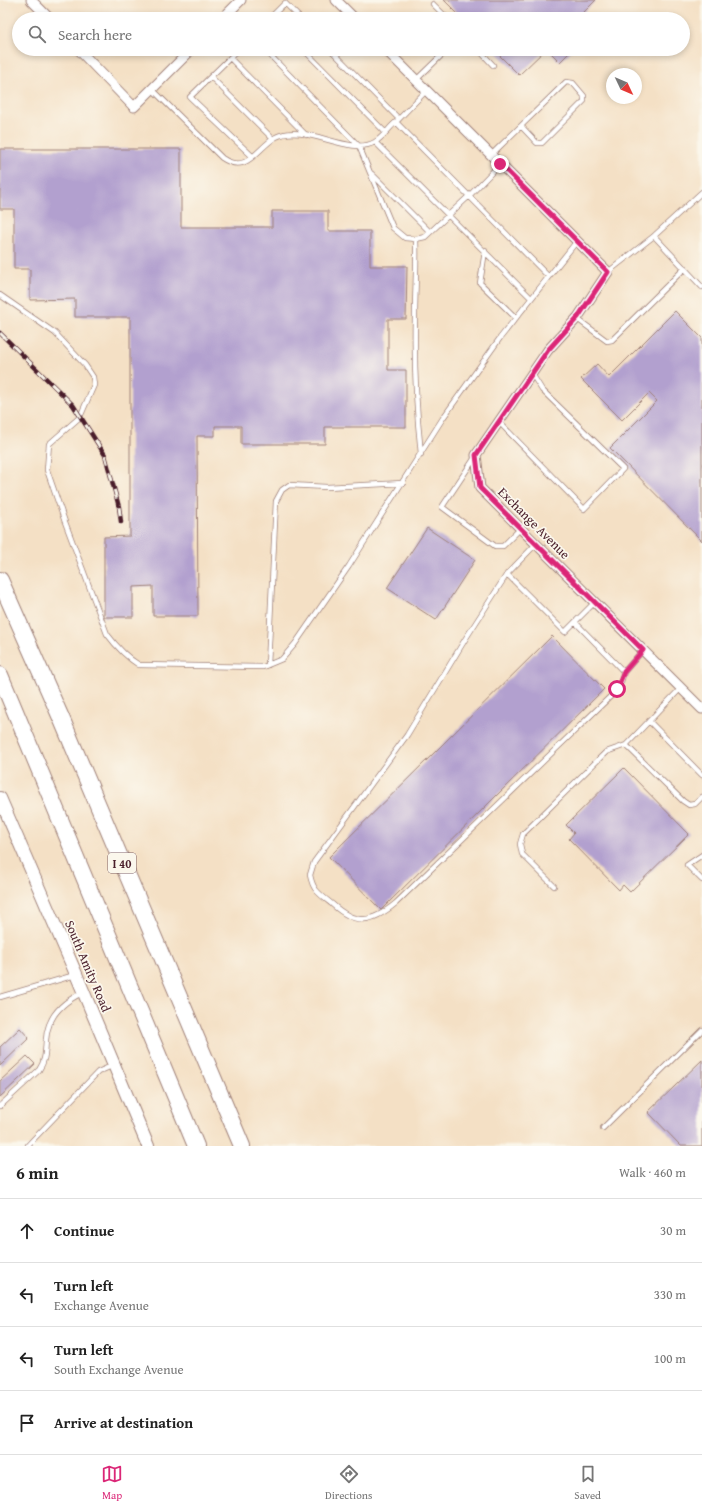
<!DOCTYPE html>
<html lang="en">
<head>
<meta charset="utf-8">
<style>
	body { margin:0; font-family:"Gentium Book Plus",serif; background:#f2f2f2; color:#222 }
	.compass { position:absolute; left:606px; top:68px; width:36px; height:36px; border-radius:50%; background:#fff; box-shadow:0 2px 6px #0003; rotate:134deg }
	.stop { position:absolute; width:12px; height:12px; margin:-9px; border:3px solid #db2777; border-radius:50%; background:#fff }
	.stop.end { background:#db2777; border-color:#fff; box-shadow:0 1px 4px #0008 }
	.list { margin:0; padding:0; list-style:none }
	h2 { display:flex; justify-content:space-between; align-items:center; height:52px; margin:0; padding:0 16px; font-size:17px }
	h2 small { font-size:13px; font-weight:400; color:#767676 }
	.list li { display:grid; grid-template-columns:26px 1fr auto; gap:12px; align-items:center; box-sizing:border-box; height:64px; padding:0 16px; border-top:1px solid #e0e0e0 }
	.list b { display:block; font-size:15px; white-space:nowrap }
	.list p { margin:0; font-size:13px; white-space:nowrap; color:#767676 }
	.list em { font-size:13px; font-style:normal; color:#767676 }
	.icon { flex:none; width:22px; height:22px; fill:none; stroke:currentColor; stroke-width:2; stroke-linecap:round; stroke-linejoin:round }
	.map { position:relative; flex:none; width:702px; height:1146px; overflow:hidden }
	.search { position:absolute; background:#fff; box-shadow:0 2px 6px #0003; left:12px; right:12px; top:12px; height:44px; display:flex; align-items:center; gap:10px; box-sizing:border-box; padding:0 14px; border-radius:22px; color:#767676; font-size:15px }
	.sheet { height:308px; background:#fff }
	nav { display:flex; justify-content:space-around; align-items:center; box-sizing:border-box; height:56px; border-top:1px solid #e0e0e0; background:#fff; font-size:11px; color:#767676 }
	nav a { display:grid; justify-items:center; gap:2px }
	nav .on { color:#db2777 }
	.map>svg:first-child { display:block }
	.building { fill:#b2a0cf }
	.lines { fill:none; stroke-linecap:round; stroke-linejoin:round }
	.lane-casing { stroke:#9f8078; stroke-width:6 }
	.street-casing { stroke:#9f8078; stroke-width:11 }
	.secondary-casing { stroke:#9f8078; stroke-width:14 }
	.highway-casing { stroke:#9f8078; stroke-width:18 }
	.lane { stroke:#fff; stroke-width:4.5 }
	.street { stroke:#fff; stroke-width:9 }
	.secondary { stroke:#fff; stroke-width:12 }
	.highway { stroke:#fff; stroke-width:16 }
	.rail-casing { stroke:#4a1f2b; stroke-width:4.5 }
	.rail { stroke:#fbf7ec; stroke-width:3; stroke-dasharray:9; stroke-linecap:butt }
	.route { stroke:#db2777; stroke-width:5 }
	.labels { text-anchor:middle; dominant-baseline:central; stroke-width:3.5; stroke-linejoin:round; paint-order:stroke }
	.shield { fill:#fbf7ec; stroke:#7f6065; stroke-width:1 }
	.shield-label { font-size:12px; font-weight:bold; fill:#4a1f2b }
	.street-label { font-size:13px; fill:#4a1f2b; stroke:#fbf7ec }
</style>
</head>
<body>
<div class="map">
<svg width="702" height="1146" viewBox="0 0 702 1146">
	<rect width="100%" height="100%" fill="#fbf7ec"/>
	<filter id="ink" filterUnits="userSpaceOnUse"><feTurbulence type="fractalNoise" baseFrequency=".025" numOctaves="2"/><feDisplacementMap in="SourceGraphic" scale="8" xChannelSelector="R" yChannelSelector="G"/><feConvolveMatrix kernelMatrix="1 2 1 2 8 2 1 2 1" color-interpolation-filters="sRGB"/></filter>
	<filter id="wash" filterUnits="userSpaceOnUse"><feTurbulence type="fractalNoise" baseFrequency=".012" numOctaves="4" result="noise"/><feDisplacementMap in="SourceGraphic" scale="16" xChannelSelector="R" yChannelSelector="G"/><feGaussianBlur stdDeviation="0.9" result="paint"/><feColorMatrix in="noise" values="0 0 0 0 0 0 0 0 0 0 0 0 0 0 0 0 0 1.4 0 .05"/><feComposite in="paint" operator="in"/></filter>
	<g filter="url(#wash)">
		<rect width="100%" height="100%" fill="#f4e0c5"/>
		<g id="blocks">
			<!-- building -->
			<path class="building" d="M444,0H596L582,14L586,19H463Z
				M493,49H546L519,75Z
				M547,49H573L560,62Z
				M0,149H181V227H272V211H328V231H370V266H407L406,319H388V370H406V427H325V444H241V426H215V436H197L198,616H153V586L133,587V617H104V537L130,536V317H75V299L30,300V269H14V209H0Z
				M675,311L702,338V541L610,448L657,401L649,393L622,420L581,379L597,364L609,377Z
				M427,528L475,560L436,620L387,588Z
				M552,636L604,689L381,910L329,857Z
				M624,768L689,834L630,892L623,885L619,890L569,839L574,833L566,825Z
				M20,1028L29,1038L0,1066V1047Z
				M27,1056L35,1064L0,1097V1081Z
				M702,1060V1146H681L648,1112Z"/>
		</g>
	</g>
	<g filter="url(#ink)">
		<use href="#blocks" fill-opacity="0" stroke="#9f8078" stroke-width="1"/>
		<g class="lines">
			<!-- lane casing -->
			<g class="lane-casing">
				<path id="lane" d="M433,4L448,19
					M269,19L285,3L301,19
					M239,49L190,97L252,156
					M264,49L359,146L393,228L405,238L416,239L425,237L469,196L500,164
					M303,49L385,132
					M330,49L399,119
					M478,49L493,65
					M230,58L306,135
					M211,77L273,139
					M416,80L448,49
					M152,89L222,158C247,175 256,149 276,137C305,122 349,157 375,142C383,137 389,128 396,122
					M427,90L396,122L548,276
					M375,142L531,298
					M491,155L566,82L573,83L584,96V101L542,143H537L521,126
					M372,174L430,232
					M654,236L702,192
					M416,239C417,265 415,290 415,316C414,362 416,408 421,454
					M485,251L480,283L516,318
					M608,272L654,236L702,287
					M0,295L55,333L85,365L93,377L94,385L80,417L49,444L47,470L65,522L107,634C116,646 126,657 139,665L263,667L282,659L295,644L349,566L443,418L500,338L577,241
					M576,318L607,341L612,340L685,268
					M499,422L584,509L623,469L542,390L532,374
					M476,456L442,507L495,546H503L521,528
					M536,544L507,574L466,638L407,735L314,862L310,875C311,880 313,886 316,890C320,895 327,900 332,904C356,926 372,923 396,903L612,695L621,682L624,672L643,650
					M507,574L565,632L595,602
					M575,622L624,672
					M268,665L276,501L282,490L289,485L327,487L403,483
					M649,721L702,775
					M626,745L683,801L689,805L695,804L702,797
					M702,855L687,865L702,880
					M554,886L522,854L520,844L523,834L606,752L626,745L681,688
					M0,997L75,975
					M0,1106L39,1070C46,1060 45,1051 46,1040C47,1017 63,1002 82,993
					M603,1128L702,1030
					M29,1146L28,1145L98,1072L114,1065"/>
			</g>
			<!-- street casing -->
			<g class="street-casing">
				<path id="street" d="M31,0L50,19
					M336,0L355,19
					M222,19L241,0
					M78,49L134,107L192,49
					M385,49L608,272L578,317L548,350L476,455L480,488L702,709"/>
			</g>
			<!-- secondary casing -->
			<g class="secondary-casing">
				<path id="secondary" d="M0,798L76,974L148,1146"/>
			</g>
			<!-- highway casing -->
			<g class="highway-casing">
				<path id="highway" d="M0,580L62,720L242,1146
					M0,675L196,1146"/>
			</g>
			<!-- lane -->
			<use href="#lane" class="lane"/>
			<!-- street -->
			<use href="#street" class="street"/>
			<!-- secondary -->
			<use href="#secondary" class="secondary"/>
			<!-- highway -->
			<use href="#highway" class="highway"/>
			<!-- rail casing -->
			<g class="rail-casing">
				<path id="rail" d="M0,333L73,405L105,455L119,507L121,522"/>
			</g>
			<!-- rail -->
			<use href="#rail" class="rail"/>
		</g>
	</g>
	<g class="lines" filter="url(#ink)">
		<!-- route -->
		<path class="route" d="M500,164L608,272L578,317L548,350L476,455L480,488L643,650L624,672L617,689"/>
	</g>
	<g class="labels">
		<!-- shield labels -->
		<rect class="shield" x="108" y="853" width="28" height="20" rx="3"/>
		<g class="shield-label">
			<text x="122" y="863">I 40</text>
		</g>
		<!-- street labels -->
		<g class="street-label">
			<text transform="translate(534 523) rotate(45)">Exchange Avenue</text>
			<text transform="translate(88 966) rotate(67)">South Amity Road</text>
		</g>
	</g>
</svg>
<svg class="compass" viewBox="-18 -18 36 36"><path d="M0-13l5 13h-10z" fill="#e53935"/><path d="M0 13l5-13h-10z" fill="#767676"/></svg>
<div class="stop" style="left:617px;top:689px"></div>
<div class="stop end" style="left:500px;top:164px"></div>
<div class="search"><svg class="icon" aria-label="search" viewBox="0 0 24 24"><circle cx="10" cy="10" r="6"/><path d="M15 15l6 6"/></svg>Search here</div>
</div>
<section class="sheet">
<h2>6 min<small>Walk · 460 m</small></h2>
<ul class="list">
<li><svg class="icon" aria-label="ahead" viewBox="0 0 24 24"><path d="M12 20V5M6 11l6-6 6 6"/></svg><div><b>Continue</b></div><em>30 m</em></li>
<li><svg class="icon" aria-label="left" viewBox="0 0 24 24"><path d="M17 20v-9H6M10 6l-5 5 5 5"/></svg><div><b>Turn left</b><p>Exchange Avenue</p></div><em>330 m</em></li>
<li><svg class="icon" aria-label="left" viewBox="0 0 24 24"><path d="M17 20v-9H6M10 6l-5 5 5 5"/></svg><div><b>Turn left</b><p>South Exchange Avenue</p></div><em>100 m</em></li>
<li><svg class="icon" aria-label="arrive" viewBox="0 0 24 24"><path d="M6 21V4h12l-3 4 3 4H6"/></svg><div><b>Arrive at destination</b></div></li>
</ul>
</section>
<nav>
<a class="on"><svg class="icon" aria-label="map" viewBox="0 0 24 24"><path d="M3 6l6-2 6 2 6-2v14l-6 2-6-2-6 2zM9 4v14M15 6v14"/></svg>Map</a>
<a><svg class="icon" aria-label="directions" viewBox="0 0 24 24"><path d="M12 3l9 9-9 9-9-9zM9 14v-3h6M13 9l2 2-2 2"/></svg>Directions</a>
<a><svg class="icon" aria-label="saved" viewBox="0 0 24 24"><path d="M7 4h10v16l-5-4-5 4z"/></svg>Saved</a>
</nav>
</body>
</html>
